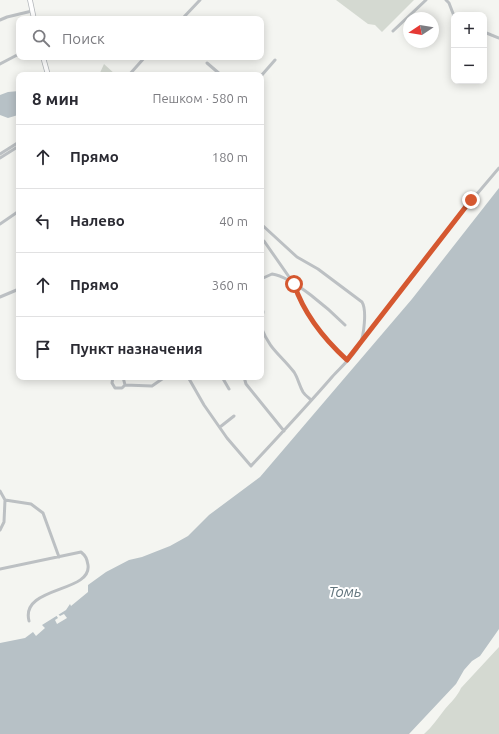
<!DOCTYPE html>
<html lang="ru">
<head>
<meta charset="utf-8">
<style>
	body { margin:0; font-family:Ubuntu,sans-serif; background:#f7f7f7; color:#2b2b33 }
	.controls { position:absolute; right:12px; top:12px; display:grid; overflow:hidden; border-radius:8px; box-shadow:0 2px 10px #0003 }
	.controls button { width:36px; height:36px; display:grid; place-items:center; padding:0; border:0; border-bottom:1px solid #e1e1e2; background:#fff; color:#2b2b33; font:20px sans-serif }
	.compass { position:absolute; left:403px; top:12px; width:36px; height:36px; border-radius:50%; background:#fff; box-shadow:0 2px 10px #0003; rotate:258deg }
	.stop { position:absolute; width:12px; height:12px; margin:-9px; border:3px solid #d55830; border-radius:50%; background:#fff }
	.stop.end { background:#d55830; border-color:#fff; box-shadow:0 1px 4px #0008 }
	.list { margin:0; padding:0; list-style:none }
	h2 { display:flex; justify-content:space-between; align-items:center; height:52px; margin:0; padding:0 16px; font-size:17px }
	h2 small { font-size:13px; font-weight:400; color:#7c7c81 }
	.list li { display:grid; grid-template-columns:26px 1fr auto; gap:12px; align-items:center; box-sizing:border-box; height:64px; padding:0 16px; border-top:1px solid #e1e1e2 }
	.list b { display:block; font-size:15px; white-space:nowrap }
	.list em { font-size:13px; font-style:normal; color:#7c7c81 }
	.icon { flex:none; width:22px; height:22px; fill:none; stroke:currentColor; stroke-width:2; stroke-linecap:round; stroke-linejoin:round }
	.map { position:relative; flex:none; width:499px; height:734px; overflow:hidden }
	.search { position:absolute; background:#fff; box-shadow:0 2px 10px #0003; left:16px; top:16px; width:248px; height:44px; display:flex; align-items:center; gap:10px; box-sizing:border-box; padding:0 14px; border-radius:8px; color:#7c7c81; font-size:15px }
	.panel { position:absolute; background:#fff; box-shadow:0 2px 10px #0003; left:16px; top:72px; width:248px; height:308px; border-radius:8px }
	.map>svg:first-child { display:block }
	.green { fill:#d4d9d1 }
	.water { fill:#b7c1c6 }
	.pier { fill:#f4f5f1 }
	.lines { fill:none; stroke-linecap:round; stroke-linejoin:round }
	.secondary-casing { stroke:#b1b5b9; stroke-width:5.5 }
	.street { stroke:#bcc0c3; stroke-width:3 }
	.secondary { stroke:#fff; stroke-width:4 }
	.route { stroke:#d55830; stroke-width:5 }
	.labels { text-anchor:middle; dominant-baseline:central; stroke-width:4; stroke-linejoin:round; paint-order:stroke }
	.water-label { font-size:15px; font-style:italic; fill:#62757d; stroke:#fff }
</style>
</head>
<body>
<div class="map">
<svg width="499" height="734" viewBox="0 0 499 734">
	<rect width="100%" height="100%" fill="#f4f5f1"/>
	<!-- green -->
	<path class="green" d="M336,0H414L382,32L375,25L368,24Z
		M104,64L116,75H99Z
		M499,647V734H424C432,727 438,718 445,709C451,702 457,697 461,688Z"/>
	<!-- water -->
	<path class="water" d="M19,91V118L18,115L8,118L0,115V95L8,92Z
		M499,188V629L480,656L472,661L464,670L456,684L409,734H0V643L25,638L33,632L36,636L45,628L42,625L66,610L70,604L71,606L88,592V585L106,572L129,560L142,557L170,546L188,536L209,515L260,477L412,299Z"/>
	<!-- pier -->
	<path class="pier" d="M58,614L60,616L64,614L67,618L57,624L55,620L58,618L56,615Z"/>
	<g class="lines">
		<!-- secondary casing -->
		<g class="secondary-casing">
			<path id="secondary" d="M30,0L34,19
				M43,57L48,75"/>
		</g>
		<!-- street -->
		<path class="street" d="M446,0L449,3L454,16
			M182,19L200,0
			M0,20L7,17L32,11
			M393,31L426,0
			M484,32L499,38
			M207,63L221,75
			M0,64L19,54
			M129,75L145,57
			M261,76L275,60
			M0,154L19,142
			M0,158L19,146
			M0,224L19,211
			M264,241L294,284L299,298L309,316L323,335L347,360
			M261,279L272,274C293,277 330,310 345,325
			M0,297L19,289
			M261,305L263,312L261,322
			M261,327C270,350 280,354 294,372C298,378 299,385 303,392C305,395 309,398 311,400
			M361,342L471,201L499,168
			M113,377L112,383L115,388H122L125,385
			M123,377L125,385
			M188,377L204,405L227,438L251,466C278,437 306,407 332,377C341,367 354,356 360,344C364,335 367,310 362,302L318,269L297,257L261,224
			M222,377L229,389
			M244,377L246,384L284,431
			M125,385L152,386L165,377
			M220,427L234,416
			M0,491L5,500L31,504L43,513L59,557
			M0,530L4,522L5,500
			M0,569L81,552C86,556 87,559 88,565C92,593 20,586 29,621"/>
		<!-- secondary -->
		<use href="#secondary" class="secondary"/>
	</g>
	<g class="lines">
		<!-- route -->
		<path class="route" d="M294,284C304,314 324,339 347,360L471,200"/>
	</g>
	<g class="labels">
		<!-- water labels -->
		<g class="water-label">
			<text x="345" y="591">Томь</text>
		</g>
	</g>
</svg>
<div class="controls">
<button>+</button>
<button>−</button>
</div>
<svg class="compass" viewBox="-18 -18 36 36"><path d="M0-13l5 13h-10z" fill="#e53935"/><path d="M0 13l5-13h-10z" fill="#7c7c81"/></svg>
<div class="stop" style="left:294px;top:284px"></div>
<div class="stop end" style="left:471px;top:200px"></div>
<div class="search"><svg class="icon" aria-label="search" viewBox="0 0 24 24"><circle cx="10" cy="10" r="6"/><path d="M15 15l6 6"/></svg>Поиск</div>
<section class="panel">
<h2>8 мин<small>Пешком · 580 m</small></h2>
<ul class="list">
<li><svg class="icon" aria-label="ahead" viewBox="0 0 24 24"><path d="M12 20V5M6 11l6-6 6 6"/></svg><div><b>Прямо</b></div><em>180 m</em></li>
<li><svg class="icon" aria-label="left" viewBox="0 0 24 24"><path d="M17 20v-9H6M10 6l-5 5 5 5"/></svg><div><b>Налево</b></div><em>40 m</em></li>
<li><svg class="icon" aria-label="ahead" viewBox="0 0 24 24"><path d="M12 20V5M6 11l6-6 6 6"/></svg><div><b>Прямо</b></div><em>360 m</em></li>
<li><svg class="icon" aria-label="arrive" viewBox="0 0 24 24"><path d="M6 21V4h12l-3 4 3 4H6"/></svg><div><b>Пункт назначения</b></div></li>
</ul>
</section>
</div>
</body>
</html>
